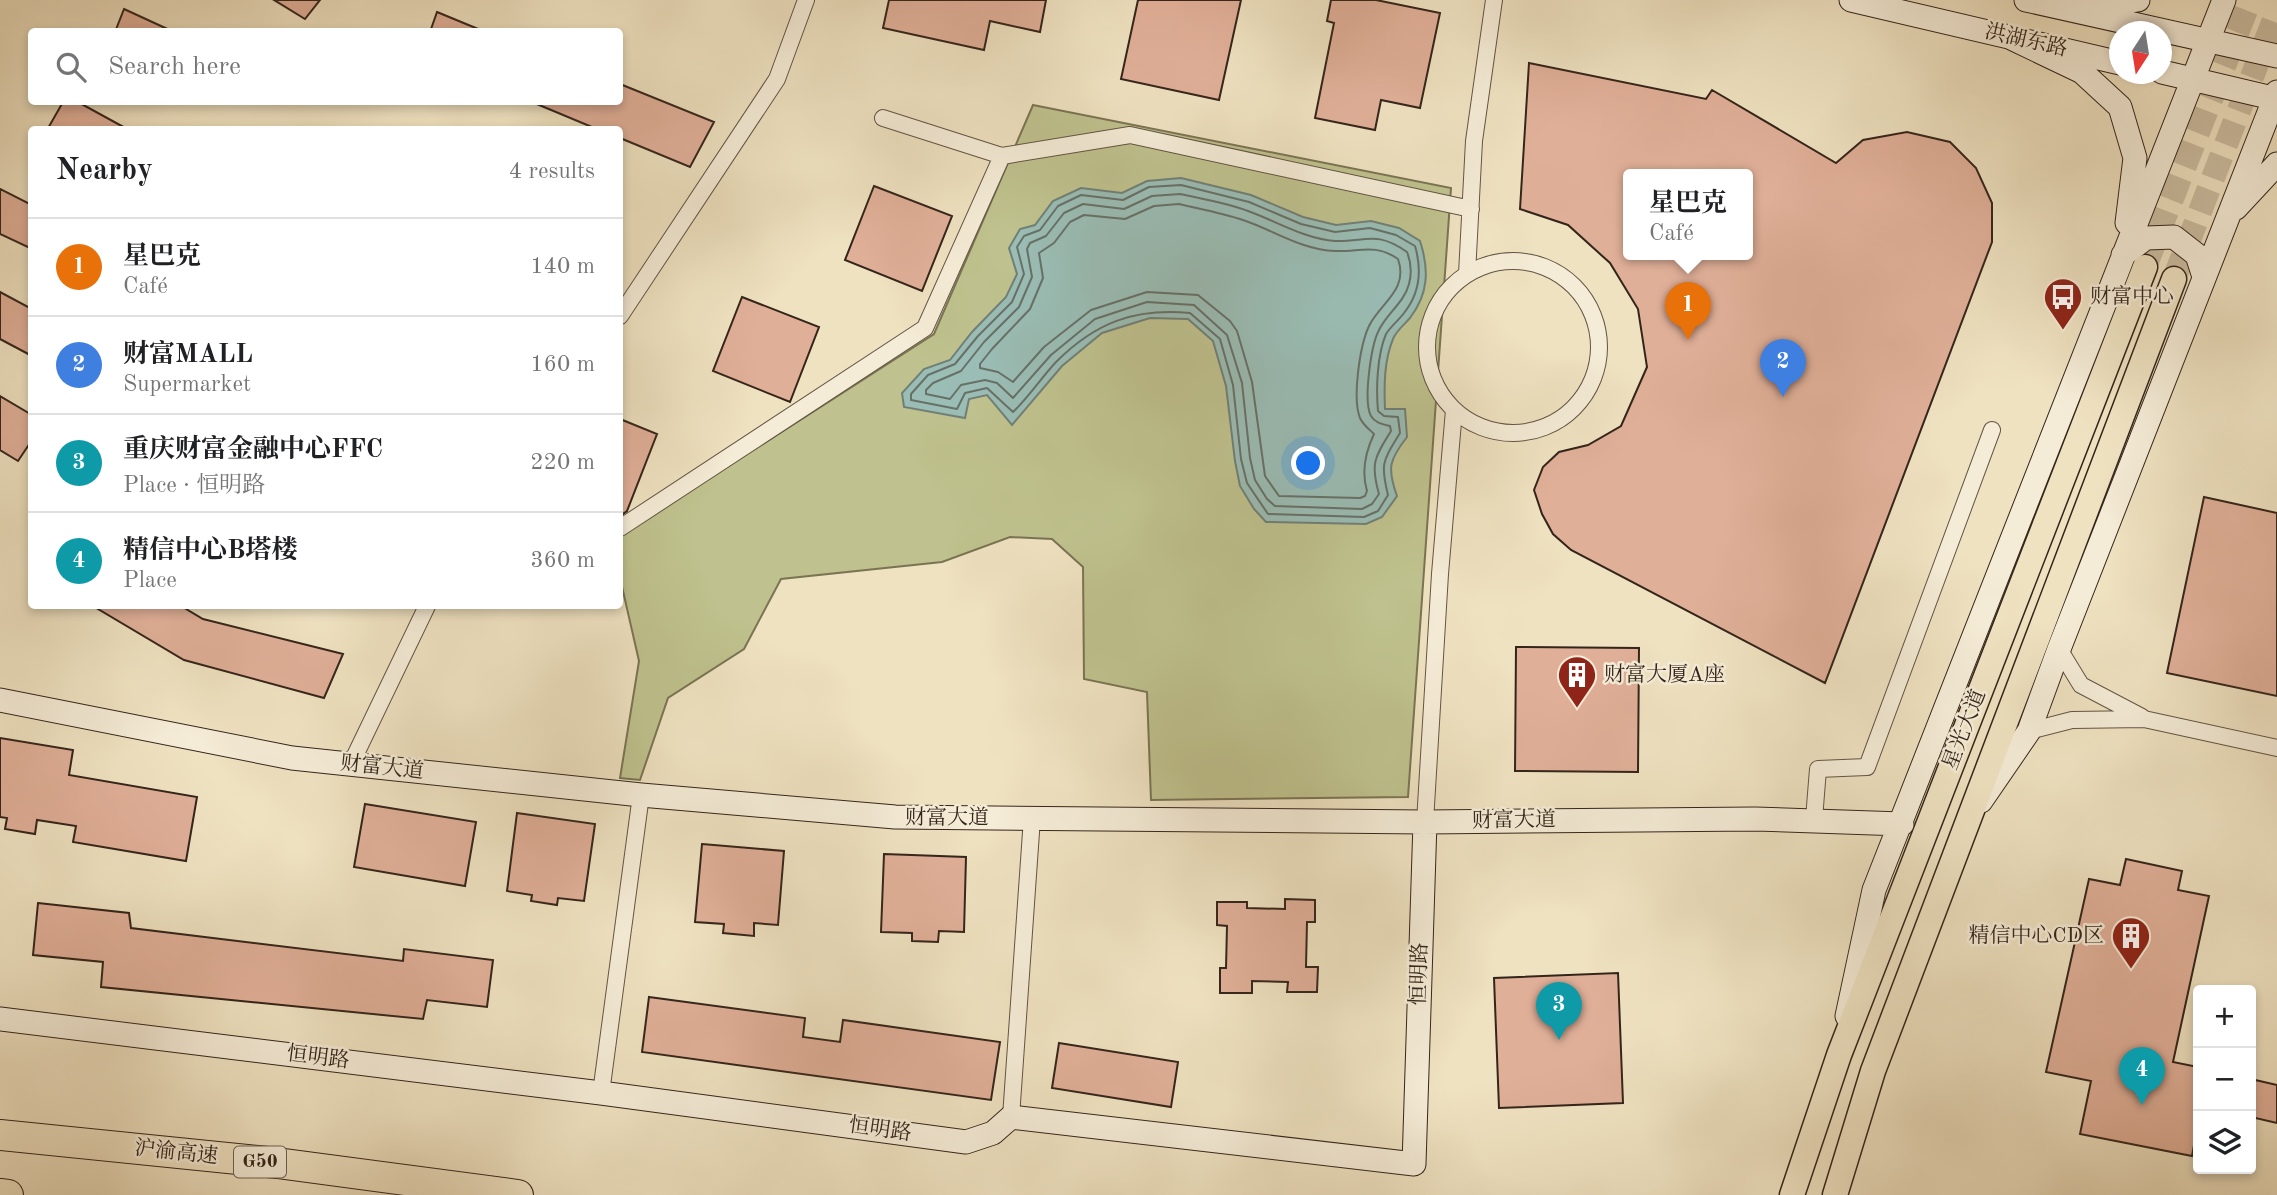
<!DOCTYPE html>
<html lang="en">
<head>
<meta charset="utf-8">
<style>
	body { margin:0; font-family:"Old Standard TT","Noto Serif SC",serif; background:#f2f2f2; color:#202124 }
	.controls { position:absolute; right:21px; bottom:21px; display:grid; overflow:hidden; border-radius:7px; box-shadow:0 4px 10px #0003 }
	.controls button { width:63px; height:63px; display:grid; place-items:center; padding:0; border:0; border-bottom:2px solid #e0e0e0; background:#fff; color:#202124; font:35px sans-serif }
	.compass { position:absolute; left:2109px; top:21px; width:63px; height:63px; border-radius:50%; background:#fff; box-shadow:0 4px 10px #0003; rotate:192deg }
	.you { position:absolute; left:1309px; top:464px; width:24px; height:24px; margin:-18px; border:5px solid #fff; border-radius:50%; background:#1a73e8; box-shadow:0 0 0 10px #1a73e833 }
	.badge { display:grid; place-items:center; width:46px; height:46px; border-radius:50%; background:#db2777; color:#fff; font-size:23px; font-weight:700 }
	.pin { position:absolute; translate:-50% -58px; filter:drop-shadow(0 2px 4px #0008) }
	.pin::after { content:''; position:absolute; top:37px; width:24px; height:21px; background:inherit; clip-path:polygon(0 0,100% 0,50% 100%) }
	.popup { position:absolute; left:1623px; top:169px; width:130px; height:91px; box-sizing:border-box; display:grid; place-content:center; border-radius:7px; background:#fff; filter:drop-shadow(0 2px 5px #0005); font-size:23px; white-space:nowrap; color:#757577 }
	.popup b { font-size:26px; color:#202124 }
	.popup::after { content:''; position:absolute; left:50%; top:100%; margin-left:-14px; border:14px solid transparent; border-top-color:#fff }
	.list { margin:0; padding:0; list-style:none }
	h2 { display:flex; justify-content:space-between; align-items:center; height:91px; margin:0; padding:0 28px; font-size:30px }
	h2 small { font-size:23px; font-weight:400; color:#757577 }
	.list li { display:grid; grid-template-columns:46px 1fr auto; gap:21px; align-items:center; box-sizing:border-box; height:98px; padding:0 28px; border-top:2px solid #e0e0e0 }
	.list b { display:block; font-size:26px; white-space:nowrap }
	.list p { margin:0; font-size:23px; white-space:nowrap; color:#757577 }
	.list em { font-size:23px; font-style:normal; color:#757577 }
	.icon { flex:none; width:38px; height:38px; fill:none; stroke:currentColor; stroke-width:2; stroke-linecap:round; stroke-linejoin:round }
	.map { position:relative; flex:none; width:2277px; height:1195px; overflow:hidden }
	.search { position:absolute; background:#fff; box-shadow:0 4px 10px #0003; left:28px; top:28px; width:595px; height:77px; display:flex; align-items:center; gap:18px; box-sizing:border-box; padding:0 24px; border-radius:7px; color:#757577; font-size:26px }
	.panel { position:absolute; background:#fff; box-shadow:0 4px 10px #0003; left:28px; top:126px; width:595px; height:483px; border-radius:7px }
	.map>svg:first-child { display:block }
	.green { fill:#bfc28e; stroke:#7a7454; stroke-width:2 }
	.water { fill:#9abdb5; stroke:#718077; stroke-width:2 }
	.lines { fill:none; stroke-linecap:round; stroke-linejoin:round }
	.shore { stroke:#677168; stroke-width:2 }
	.building { fill:#e0af98; stroke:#34251b; stroke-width:2; fill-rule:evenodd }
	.primary-tunnel { stroke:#cabca0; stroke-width:24; stroke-dasharray:24 12; stroke-linecap:butt }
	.street-casing { stroke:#635444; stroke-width:18 }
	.secondary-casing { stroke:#34251b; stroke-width:25 }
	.primary-casing { stroke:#34251b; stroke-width:27 }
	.highway-casing { stroke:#34251b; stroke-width:32 }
	.street { stroke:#f5ecd7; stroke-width:16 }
	.secondary { stroke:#f5ecd7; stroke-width:23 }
	.primary { stroke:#efe2c1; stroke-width:24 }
	.highway { stroke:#efe2c1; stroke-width:30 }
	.labels { text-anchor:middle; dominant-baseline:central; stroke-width:5; stroke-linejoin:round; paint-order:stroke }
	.shield { fill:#f5ecd7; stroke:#6e6153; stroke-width:2 }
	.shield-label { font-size:19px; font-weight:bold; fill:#34251b }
	.street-label { font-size:21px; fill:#34251b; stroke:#f5ecd7 }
	.poi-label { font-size:21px; fill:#34251b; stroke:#f5ecd7; text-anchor:start }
</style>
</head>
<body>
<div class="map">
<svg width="2277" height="1195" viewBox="0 0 2277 1195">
	<rect width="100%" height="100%" fill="#efe2c1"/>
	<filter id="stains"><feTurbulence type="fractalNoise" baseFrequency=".00286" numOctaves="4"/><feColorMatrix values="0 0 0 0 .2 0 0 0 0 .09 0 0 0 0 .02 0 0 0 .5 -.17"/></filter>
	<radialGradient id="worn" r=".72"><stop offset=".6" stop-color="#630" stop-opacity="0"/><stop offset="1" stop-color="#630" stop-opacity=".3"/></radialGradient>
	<!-- green -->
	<path class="green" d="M1033,105L1451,188L1408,797L1151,800L1147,692L1084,679L1083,567L1052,539L1010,537L942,562L781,579L744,649L668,698L640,780L620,778L639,661L620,578V536L934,334Z"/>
	<!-- water -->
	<path class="water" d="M1181,178L1251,195L1303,217L1336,225L1371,221L1399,228L1420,241C1429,269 1429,293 1410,318C1404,325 1396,331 1393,339C1384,361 1384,386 1385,409H1405L1407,437C1389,460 1387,468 1397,496L1382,517L1366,524L1266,522L1254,509L1240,486L1235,461L1226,386L1213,341L1188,319L1150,318L1102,333L1062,366L1012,425L987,395L969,399L965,418L904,407L902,393L924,369L950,360L972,332L1006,297L1017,274L1009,248L1020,229L1035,225L1053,201L1081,188L1122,193L1147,181Z"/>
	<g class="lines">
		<!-- shore -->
		<path class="shore" d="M1181,185L1249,202L1301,224L1335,232L1370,228L1396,235L1415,246C1422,270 1420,293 1404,313C1399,320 1390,327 1386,334C1377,355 1376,389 1378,411L1384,416L1398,417L1400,433C1383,461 1380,463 1388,495L1378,511L1364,517L1268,514L1247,483L1241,459L1233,385L1220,339L1190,313C1135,308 1096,322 1056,362C1041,378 1029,397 1013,412L987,388L965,393L957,409L911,400V394L928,375L955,364L978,336L1012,302L1024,274L1017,247L1024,236L1040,230L1058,206L1081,195L1123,200L1149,187Z
			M1180,194C1203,199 1227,203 1248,211C1276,221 1305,239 1335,241C1366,242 1376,230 1407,252C1411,262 1412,273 1409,284C1404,303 1387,313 1379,330C1371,345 1363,401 1371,416C1375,423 1382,424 1390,426L1391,431C1375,457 1370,463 1379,494L1372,504L1362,509L1275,506L1267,499L1255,480L1250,458L1242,383L1227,335L1194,305L1147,302L1095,319L1051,355L1013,398L997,383L985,380L961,385L950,399L926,394V390L933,383L961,371L984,342L1019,307L1032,277L1027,249L1030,243L1046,236L1064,213L1083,204L1124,209L1152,196Z
			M1179,204C1200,209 1222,213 1243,220C1273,230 1302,250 1335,251C1360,252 1375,243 1398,259C1409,290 1380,303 1369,326C1360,345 1352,398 1360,418C1363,425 1369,429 1374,434C1365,453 1361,471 1367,491L1365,496L1360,498L1279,496L1265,476L1252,382L1237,331L1230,321L1198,295L1147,292L1091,310L1044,347L1013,382L998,372L980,368V364L992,349L1030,309L1043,278L1039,253L1054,243L1070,222L1084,215L1125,219L1154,206Z"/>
	</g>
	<!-- building -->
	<path class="building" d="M274,0H320L305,19Z
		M889,0H1046L1040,32L990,21L984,50L883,28Z
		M1138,0H1241L1219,100L1121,79Z
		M1331,0H1376L1440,13L1420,108L1381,100L1375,130L1315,118L1334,23L1327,21Z
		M124,9L174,32H115Z
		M437,12L483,31V32H430Z
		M1529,63L1706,99L1712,90L1836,163L1863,140L1907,132L1950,142L1976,168L1992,203V242L1825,683L1571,550L1553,534L1542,514L1534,490L1543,467L1559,452L1588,445L1621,426L1647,367L1638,309L1610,263L1568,225L1520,209ZM1628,174H1747V254H1628Z
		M620,84L714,122L690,167L620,138V130H599L532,102H620Z
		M63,102H78L129,130H47Z
		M874,186L952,216L922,291L845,260Z
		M0,189L32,205V249L0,234Z
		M0,292L32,309V356L0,339Z
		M742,297L819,327L790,402L713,371Z
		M0,396L32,415V440L18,461L0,450Z
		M620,419L657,434L627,511L620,516Z
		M2204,497L2277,513V696L2167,673Z
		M93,606H181L203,619L343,654L324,698L184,660Z
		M1516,647L1639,648L1638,772L1515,771Z
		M0,738L73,750L69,775L197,797L186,861L73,842L76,826L37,820L35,834L5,829L7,818L0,817Z
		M365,804L476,822L465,886L354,867Z
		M517,813L595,824L584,901L558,898L557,905L531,901L532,895L507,891Z
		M702,844L784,851L778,925L754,923V936L723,933L724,924L695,922Z
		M884,854L966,857L964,932L939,931L938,942L912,941V933L881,932Z
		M2126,859L2182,871L2178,890L2209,896L2173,1062L2198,1067V1124L2192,1156L2080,1134L2091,1081L2046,1072L2089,879L2120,885Z
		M1285,899L1315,900V922H1307L1306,967H1318L1317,992H1287L1288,982L1252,981V993H1220V968H1226L1227,926L1217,925V902H1247V908L1285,909Z
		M38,903L129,913L131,928L403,961L404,949L493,960L487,1007L427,1000L423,1019L101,987L103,962L33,955Z
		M1618,973L1623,1103L1499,1108L1494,978Z
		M649,997L805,1018L803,1037L840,1042L843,1020L1000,1042L991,1100L642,1052Z
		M1059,1043L1178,1062L1171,1107L1052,1088Z
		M2251,1079L2277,1085V1123L2251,1117Z"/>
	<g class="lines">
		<!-- primary-tunnel -->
		<path class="primary-tunnel" d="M2145,267L2250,0
			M2174,279L2277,12"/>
		<!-- street casing -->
		<g class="street-casing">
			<path id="street" d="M883,118L1002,156L1130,135L1471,209
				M1427 347a86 86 0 1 1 172 0a86 86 0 1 1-172 0Z
				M1467,274L1474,141L1494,0
				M620,316L777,79L806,0
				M620,528L925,328L1002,156
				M2059,649L2081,685L2142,717
				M2029,731L2072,720L2144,719L2277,748
				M351,764L427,606
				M1814,819L1818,769L1867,767L1992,430
				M1425,822L1440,574L1454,410
				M601,1093L641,795
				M1011,1117L1032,818"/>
		</g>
		<!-- secondary casing -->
		<g class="secondary-casing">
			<path id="secondary" d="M1851,0L2120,63
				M2026,0L2277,56
				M2086,8L2138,0
				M2011,38L2082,72L2120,107L2135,158L2127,223
				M2162,72L2277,99
				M2236,208L2277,164
				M2123,255L2146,238L2174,237L2197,255L2204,277
				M0,700L292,758L641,795L895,817L1425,822L1755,819L1902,824
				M1981,801L2029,731L2059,649L2277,92
				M1847,1016L1874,890L2224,0
				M0,1019L601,1093L966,1142L993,1133L1011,1117L1414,1164L1425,822"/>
		</g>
		<!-- primary casing -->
		<g class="primary-casing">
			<path id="primary" d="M1792,1195L1839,1055L2145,267
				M1835,1195L1873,1071L2174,279"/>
		</g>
		<!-- highway casing -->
		<g class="highway-casing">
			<path id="highway" d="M0,1135L277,1163L518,1195
				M0,1194L8,1195"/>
		</g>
		<!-- street -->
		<use href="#street" class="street"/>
		<!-- secondary -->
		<use href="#secondary" class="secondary"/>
		<!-- primary -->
		<use href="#primary" class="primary"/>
		<!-- highway -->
		<use href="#highway" class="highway"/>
	</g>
	<!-- icons -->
	<defs>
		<g id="bus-pin" transform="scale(2.0125)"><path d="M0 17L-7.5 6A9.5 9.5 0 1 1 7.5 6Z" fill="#8f2418" stroke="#f5ecd7"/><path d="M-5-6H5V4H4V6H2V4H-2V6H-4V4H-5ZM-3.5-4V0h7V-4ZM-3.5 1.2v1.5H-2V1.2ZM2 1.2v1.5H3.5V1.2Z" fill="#fff"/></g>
		<g id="building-pin" transform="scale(2.0125)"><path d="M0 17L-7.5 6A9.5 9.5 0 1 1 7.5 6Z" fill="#8f2418" stroke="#f5ecd7"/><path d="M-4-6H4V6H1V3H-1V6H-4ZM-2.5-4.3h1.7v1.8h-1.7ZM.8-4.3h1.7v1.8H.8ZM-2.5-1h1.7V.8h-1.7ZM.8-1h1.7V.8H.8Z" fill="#fff"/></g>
	</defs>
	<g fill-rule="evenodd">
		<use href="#bus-pin" x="2063" y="297"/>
		<use href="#building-pin" x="1577" y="675"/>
		<use href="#building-pin" x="2131" y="936"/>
	</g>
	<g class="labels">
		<!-- shield labels -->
		<rect class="shield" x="234" y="1146.5" width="52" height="31" rx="5"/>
		<g class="shield-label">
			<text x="260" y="1162">G50</text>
		</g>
		<!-- street labels -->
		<g class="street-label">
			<text transform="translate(2026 41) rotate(13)">洪湖东路</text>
			<text transform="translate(1965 730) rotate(-69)">星光大道</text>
			<text transform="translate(382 768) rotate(6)">财富大道</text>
			<text x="947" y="818">财富大道</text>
			<text transform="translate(1514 821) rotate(-1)">财富大道</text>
			<text transform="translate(1420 974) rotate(-88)">恒明路</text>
			<text transform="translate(318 1058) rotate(7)">恒明路</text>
			<text transform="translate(880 1130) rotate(8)">恒明路</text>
			<text transform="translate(176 1153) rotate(6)">沪渝高速</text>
		</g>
		<!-- poi labels -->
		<g class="poi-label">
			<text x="2090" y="297">财富中心</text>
			<text x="1604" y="675">财富大厦A座</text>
			<text x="2104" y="936" text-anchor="end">精信中心CD区</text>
		</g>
	</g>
	<rect width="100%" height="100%" filter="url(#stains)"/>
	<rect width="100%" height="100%" fill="url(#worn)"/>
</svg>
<div class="controls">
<button>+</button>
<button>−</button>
<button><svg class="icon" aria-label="layers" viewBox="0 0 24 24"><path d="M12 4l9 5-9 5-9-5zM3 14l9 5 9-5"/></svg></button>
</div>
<svg class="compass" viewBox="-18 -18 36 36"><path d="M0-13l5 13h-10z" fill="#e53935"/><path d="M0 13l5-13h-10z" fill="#757577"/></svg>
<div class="you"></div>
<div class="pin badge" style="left:1688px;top:340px;background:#e8710a">1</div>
<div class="popup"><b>星巴克</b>Café</div>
<div class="pin badge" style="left:1783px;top:397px;background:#3f7fe0">2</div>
<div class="pin badge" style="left:1559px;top:1040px;background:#0f9aa8">3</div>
<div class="pin badge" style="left:2142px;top:1105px;background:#0f9aa8">4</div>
<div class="search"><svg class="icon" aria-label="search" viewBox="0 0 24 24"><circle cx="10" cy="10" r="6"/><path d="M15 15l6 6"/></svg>Search here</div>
<section class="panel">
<h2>Nearby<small>4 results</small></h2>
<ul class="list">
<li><span class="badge" style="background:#e8710a">1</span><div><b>星巴克</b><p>Café</p></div><em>140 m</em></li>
<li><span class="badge" style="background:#3f7fe0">2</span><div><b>财富MALL</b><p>Supermarket</p></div><em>160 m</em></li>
<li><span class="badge" style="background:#0f9aa8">3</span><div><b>重庆财富金融中心FFC</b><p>Place · 恒明路</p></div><em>220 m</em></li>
<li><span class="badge" style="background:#0f9aa8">4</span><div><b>精信中心B塔楼</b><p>Place</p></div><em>360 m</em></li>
</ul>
</section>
</div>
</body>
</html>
